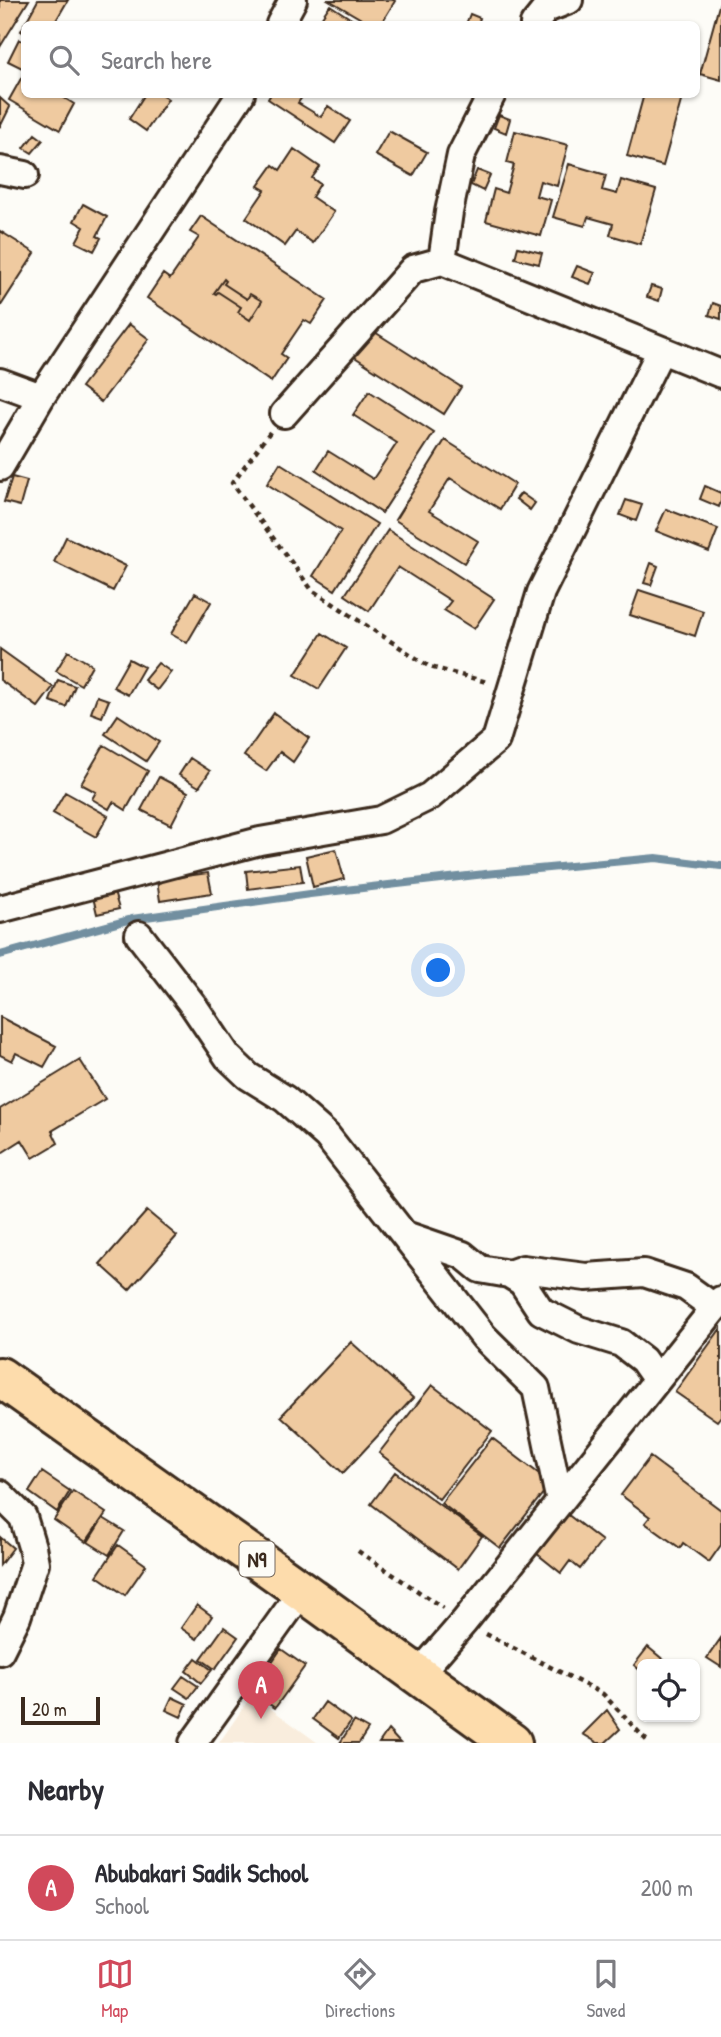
<!DOCTYPE html>
<html lang="en">
<head>
<meta charset="utf-8">
<style>
	body { margin:0; font-family:"Patrick Hand",sans-serif; background:#f2f2f3; color:#2b2b33 }
	.controls { position:absolute; right:21px; bottom:21px; display:grid; overflow:hidden; border-radius:10px; box-shadow:0 2px 5px #0004 }
	.controls button { width:63px; height:63px; display:grid; place-items:center; padding:0; border:0; border-bottom:2px solid #e1e1e2; background:#fff; color:#2b2b33; font:35px sans-serif }
	.scale { position:absolute; left:21px; bottom:18px; width:79px; box-sizing:border-box; padding-left:7px; border:4px solid #3b2a1e; border-top:0; font-size:19px; line-height:24px; white-space:nowrap; color:#3b2a1e; -webkit-text-stroke:5px #fdfcf7; paint-order:stroke }
	.you { position:absolute; left:439px; top:971px; width:24px; height:24px; margin:-18px; border:5px solid #fff; border-radius:50%; background:#1a73e8; box-shadow:0 0 0 10px #1a73e833 }
	.badge { display:grid; place-items:center; width:46px; height:46px; border-radius:50%; background:#d1495b; color:#fff; font-size:23px; font-weight:700 }
	.pin { position:absolute; translate:-50% -58px; filter:drop-shadow(0 2px 4px #0008) }
	.pin::after { content:''; position:absolute; top:37px; width:24px; height:21px; background:inherit; clip-path:polygon(0 0,100% 0,50% 100%) }
	.list { margin:0; padding:0; list-style:none }
	h2 { display:flex; justify-content:space-between; align-items:center; height:91px; margin:0; padding:0 28px; font-size:30px }
	h2 small { font-size:23px; font-weight:400; color:#7c7c81 }
	.list li { display:grid; grid-template-columns:46px 1fr auto; gap:21px; align-items:center; box-sizing:border-box; height:105px; padding:0 28px; border-top:2px solid #e1e1e2 }
	.list b { display:block; font-size:26px; white-space:nowrap }
	.list p { margin:0; font-size:23px; white-space:nowrap; color:#7c7c81 }
	.list em { font-size:23px; font-style:normal; color:#7c7c81 }
	.icon { flex:none; width:38px; height:38px; fill:none; stroke:currentColor; stroke-width:2; stroke-linecap:round; stroke-linejoin:round }
	.map { position:relative; flex:none; width:721px; height:1743px; overflow:hidden }
	.search { position:absolute; background:#fff; box-shadow:0 2px 5px #0004; left:21px; right:21px; top:21px; height:77px; display:flex; align-items:center; gap:18px; box-sizing:border-box; padding:0 24px; border-radius:10px; color:#7c7c81; font-size:26px }
	.sheet { height:196px; background:#fff }
	nav { display:flex; justify-content:space-around; align-items:center; box-sizing:border-box; height:98px; border-top:2px solid #e1e1e2; background:#fff; font-size:19px; color:#7c7c81 }
	nav a { display:grid; justify-items:center; gap:4px }
	nav .on { color:#d1495b }
	.map>svg:first-child { display:block }
	.built { fill:#f9eddd }
	.lines { fill:none; stroke-linecap:round; stroke-linejoin:round }
	.stream { stroke:#728fa0; stroke-width:8 }
	.building { fill:#efcaa0; stroke:#3b2a1e; stroke-width:2; fill-rule:evenodd }
	.minor-casing { stroke:#3b2a1e; stroke-width:32 }
	.trunk-casing { stroke:#3b2a1e; stroke-width:44 }
	.path { stroke:#3b2a1e; stroke-width:4.5; stroke-dasharray:5 5; stroke-linecap:butt }
	.minor { stroke:#fdfcf7; stroke-width:26 }
	.trunk { stroke:#fddcac; stroke-width:38 }
	.labels { text-anchor:middle; dominant-baseline:central; stroke-width:7; stroke-linejoin:round; paint-order:stroke }
	.shield { fill:#fdfcf7; stroke:#75695f; stroke-width:2 }
	.shield-label { font-size:21px; font-weight:bold; fill:#3b2a1e }
</style>
</head>
<body>
<div class="map">
<svg width="721" height="1743" viewBox="0 0 721 1743">
	<rect width="100%" height="100%" fill="#fdfcf7"/>
	<filter id="ink" filterUnits="userSpaceOnUse"><feTurbulence type="fractalNoise" baseFrequency=".0143" numOctaves="2"/><feDisplacementMap in="SourceGraphic" scale="14" xChannelSelector="R" yChannelSelector="G"/><feConvolveMatrix kernelMatrix="1 2 1 2 8 2 1 2 1" color-interpolation-filters="sRGB"/></filter>
	<g filter="url(#ink)">
		<!-- built -->
		<path class="built" d="M252,1695L318,1743H219Z"/>
		<g class="lines">
			<!-- stream -->
			<path class="stream" d="M0,955L132,919L310,894L485,874L656,858L721,866"/>
		</g>
		<!-- building -->
		<path class="building" d="M0,0H29L0,47Z
			M38,0H68L54,24H24V33L21,31Z
			M329,0H394L395,1L381,24H370Z
			M720,2L721,3V80L700,74Z
			M330,5L359,24H317Z
			M470,14L480,18L478,24H466Z
			M19,39L24,42V69L8,61Z
			M23,75L24,94H58L74,104L60,130L9,100Z
			M145,94H161L168,99L146,131L129,119Z
			M271,94H304L298,103L321,117L328,106L350,121L335,143L268,99Z
			M644,94H683L663,166L627,156Z
			M0,98L10,107L0,127Z
			M499,115L510,119L506,133L494,128Z
			M389,131L427,152L413,176L375,155Z
			M515,131L568,145L557,186L540,181L536,196L551,200L541,236L486,221L494,189L506,193L514,165L507,163Z
			M35,134L43,140L32,153L24,148Z
			M294,149L320,167L312,178L320,184L312,197L334,212L313,243L296,231L285,246L246,218L265,190L258,186L273,165L280,170Z
			M569,164L606,175L602,190L617,194L621,180L656,190L640,244L610,235L613,224L588,217L585,226L553,217Z
			M477,170L490,175L483,191L471,185Z
			M83,204L107,217L97,236L101,238L94,251L76,242L84,227L74,221Z
			M201,216L327,300L311,324L304,320L281,354L287,358L271,382L147,298L163,274L170,279L199,237L190,232ZM224,279L226,281L224,284L247,299L250,294L262,301L250,320L238,312L241,307L218,292L216,294L214,293Z
			M0,231L35,253L0,307Z
			M518,247L542,253L539,264L515,258Z
			M577,266L595,273L590,284L572,277Z
			M224,279L226,281L224,284L247,299L250,294L262,301L250,320L238,312L241,307L218,292L216,294L214,293Z
			M651,286L662,289L659,301L647,297Z
			M713,303L721,306V319L709,315Z
			M129,324L149,339L101,402L81,387Z
			M370,329L461,387L444,414L353,356Z
			M369,391L434,433L382,513L316,470L328,451L373,479L397,443L353,415Z
			M445,440L515,484L500,509L450,478L429,511L478,541L464,563L395,520Z
			M280,463L377,524L335,590L313,576L341,531L267,484Z
			M12,477L27,481L20,506L4,502Z
			M705,486L721,493V501L719,507L700,499Z
			M521,493L535,503L530,510L516,499Z
			M626,500L642,505L636,521L620,515Z
			M666,509L718,529L709,552L656,531Z
			M388,530L494,599L474,629L444,610L451,601L398,567L369,611L345,595Z
			M66,537L126,566L113,591L54,562Z
			M651,563L658,566L651,585L644,583Z
			M639,590L703,611L695,636L630,615Z
			M195,593L211,602L187,643L171,634Z
			M322,633L346,648L319,689L295,675Z
			M0,649L53,687L38,707L0,680Z
			M68,651L92,665L81,685L56,671Z
			M129,659L144,667L128,695L113,687Z
			M158,663L171,672L157,690L144,680Z
			M58,680L75,686L66,707L50,701Z
			M97,696L109,700L102,717L91,713Z
			M274,713L309,738L293,762L280,752L266,771L244,756Z
			M118,715L159,742L146,761L105,734Z
			M104,745L148,771L126,810L113,802L109,809L92,799L96,792L81,784Z
			M190,758L210,771L199,787L179,775Z
			M159,777L188,792L171,825L141,810Z
			M65,792L108,816L96,837L53,813Z
			M336,849L344,879L313,887L306,856Z
			M300,865L303,882L248,889L246,871Z
			M208,873L212,893L160,901L157,880Z
			M114,892L119,909L97,914L93,897Z
			M0,1017L56,1046L44,1067L16,1053L12,1061L0,1055Z
			M80,1060L105,1099L52,1131L58,1143L33,1158L22,1140L0,1154V1109Z
			M147,1211L177,1236L129,1290L100,1264Z
			M721,1328V1416L717,1421L675,1392Z
			M351,1342L413,1398L343,1473L281,1416Z
			M432,1385L492,1431L439,1499L379,1453Z
			M492,1438L551,1483L500,1548L441,1503Z
			M650,1457L721,1510V1545L709,1562L683,1543L680,1548L645,1523L650,1517L621,1495Z
			M42,1472L70,1491L57,1512L29,1492Z
			M395,1472L482,1536L458,1569L371,1504Z
			M73,1491L106,1513L86,1542L54,1520Z
			M567,1514L602,1541L580,1569L570,1561L561,1573L536,1553Z
			M103,1518L124,1531L109,1555L88,1542Z
			M0,1537L13,1548L0,1565Z
			M118,1545L146,1565L125,1595L97,1576Z
			M197,1605L212,1616L197,1639L181,1628Z
			M224,1627L238,1637L215,1669L201,1659Z
			M721,1638V1667L707,1658Z
			M648,1647L666,1662L663,1664H642V1672L634,1665Z
			M281,1649L305,1666L275,1708L251,1692Z
			M196,1658L212,1670L201,1683L186,1671Z
			M183,1676L198,1686L189,1698L174,1688Z
			M172,1697L187,1704L181,1717L166,1710Z
			M325,1702L351,1721L339,1738L313,1719Z
			M607,1710L620,1729L605,1743H598L583,1734Z
			M354,1721L368,1729L359,1743H340Z
			M388,1730L400,1743H379Z"/>
		<g class="lines">
			<!-- minor casing -->
			<g class="minor-casing">
				<path id="minor" d="M280,24L293,0
					M534,24L546,9L569,0
					M0,170L25,175
					M442,261L449,212L461,155L492,94
					M0,382L41,397
					M284,414L413,269L442,261L721,374
					M0,467L41,397L241,94
					M0,909L260,841L381,820L430,796L496,740L541,592L661,350
					M139,935L193,1005L228,1057L248,1076L285,1099L327,1136L484,1337L536,1388L560,1502
					M405,1235L463,1255L480,1269L509,1274L522,1282L541,1311L579,1330L621,1343L643,1360L657,1380
					M509,1274L523,1269L586,1277L644,1273L686,1287L715,1308
					M0,1494L23,1517L32,1547L35,1563L17,1617L0,1651
					M418,1675L464,1622L721,1300
					M193,1743L302,1591"/>
			</g>
			<!-- trunk casing -->
			<g class="trunk-casing">
				<path id="trunk" d="M0,1377L302,1591L512,1743"/>
			</g>
			<!-- path -->
			<path class="path" d="M270,432L232,483L312,590L430,667L487,682
				M358,1551L443,1608
				M486,1634L603,1694L649,1743"/>
			<!-- minor -->
			<use href="#minor" class="minor"/>
			<!-- trunk -->
			<use href="#trunk" class="trunk"/>
		</g>
	</g>
	<g class="labels">
		<!-- shield labels -->
		<rect class="shield" x="239.5" y="1541.5" width="35" height="35" rx="5"/>
		<g class="shield-label">
			<text x="257" y="1559">N9</text>
		</g>
	</g>
</svg>
<div class="controls">
<button><svg class="icon" aria-label="locate" viewBox="0 0 24 24"><circle cx="12" cy="12" r="6"/><path d="M12 2v4M12 18v4M2 12h4M18 12h4"/></svg></button>
</div>
<div class="scale">20 m</div>
<div class="you"></div>
<div class="pin badge" style="left:261px;top:1719px">A</div>
<div class="search"><svg class="icon" aria-label="search" viewBox="0 0 24 24"><circle cx="10" cy="10" r="6"/><path d="M15 15l6 6"/></svg>Search here</div>
</div>
<section class="sheet">
<h2>Nearby<small></small></h2>
<ul class="list">
<li><span class="badge">A</span><div><b>Abubakari Sadik School</b><p>School</p></div><em>200 m</em></li>
</ul>
</section>
<nav>
<a class="on"><svg class="icon" aria-label="map" viewBox="0 0 24 24"><path d="M3 6l6-2 6 2 6-2v14l-6 2-6-2-6 2zM9 4v14M15 6v14"/></svg>Map</a>
<a><svg class="icon" aria-label="directions" viewBox="0 0 24 24"><path d="M12 3l9 9-9 9-9-9zM9 14v-3h6M13 9l2 2-2 2"/></svg>Directions</a>
<a><svg class="icon" aria-label="saved" viewBox="0 0 24 24"><path d="M7 4h10v16l-5-4-5 4z"/></svg>Saved</a>
</nav>
</body>
</html>
